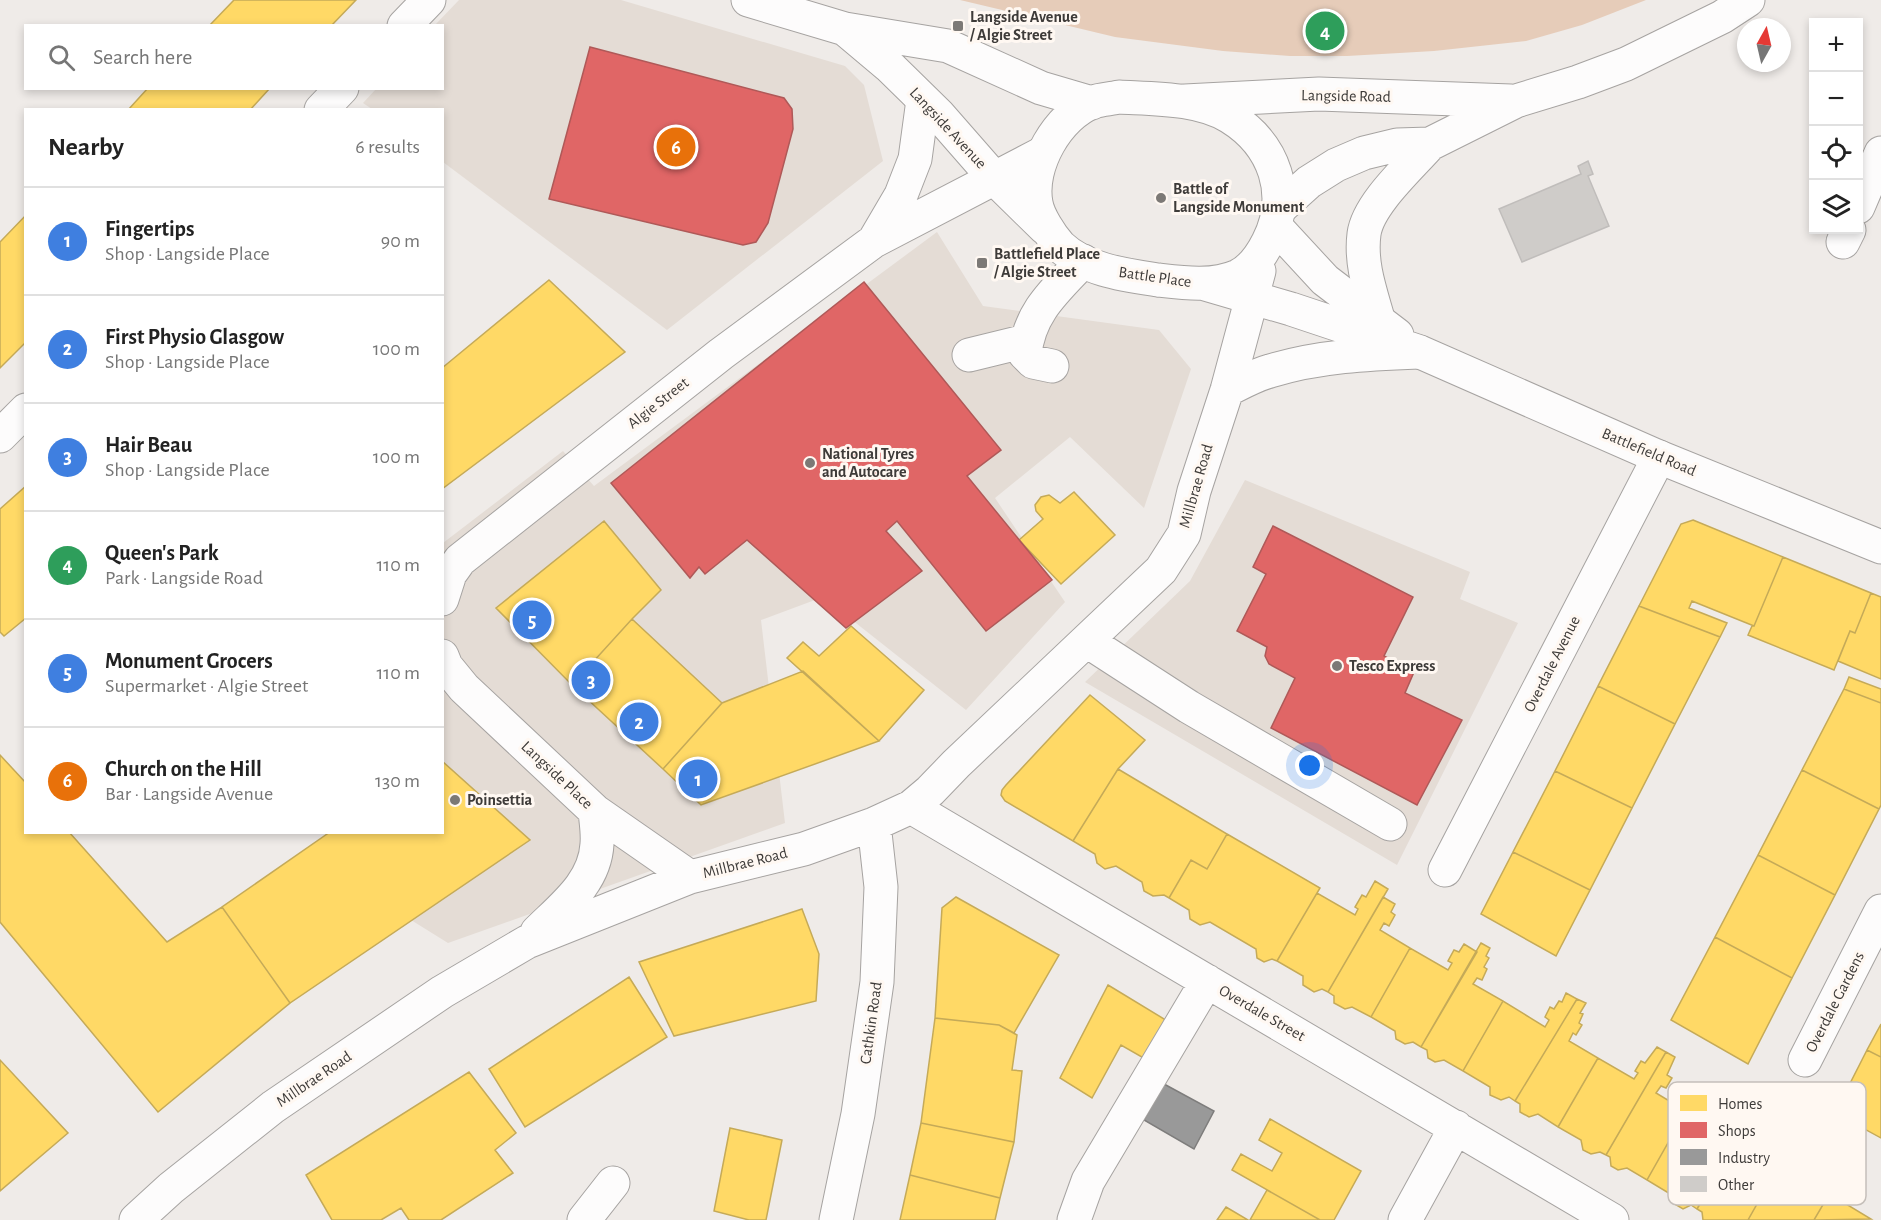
<!DOCTYPE html>
<html lang="en">
<head>
<meta charset="utf-8">
<style>
	body { margin:0; font-family:"Alegreya Sans",sans-serif; background:#f2f2f2; color:#222 }
	.controls { position:absolute; right:18px; top:18px; display:grid; overflow:hidden; border-radius:0px; box-shadow:0 3px 9px #0003 }
	.controls button { width:54px; height:54px; display:grid; place-items:center; padding:0; border:0; border-bottom:2px solid #e0e0e0; background:#fff; color:#222; font:30px sans-serif }
	.compass { position:absolute; left:1737px; top:18px; width:54px; height:54px; border-radius:50%; background:#fff; box-shadow:0 3px 9px #0003; rotate:8deg }
	.you { position:absolute; left:1310px; top:766px; width:21px; height:21px; margin:-15px; border:4px solid #fff; border-radius:50%; background:#1a73e8; box-shadow:0 0 0 9px #1a73e833 }
	.badge { display:grid; place-items:center; width:39px; height:39px; border-radius:50%; background:#7c7976; color:#fff; font-size:20px; font-weight:700 }
	.pin { position:absolute; translate:-50% -50%; border:3px solid #fff; box-shadow:0 2px 6px #0006 }
	.list { margin:0; padding:0; list-style:none }
	h2 { display:flex; justify-content:space-between; align-items:center; height:78px; margin:0; padding:0 24px; font-size:26px }
	h2 small { font-size:20px; font-weight:400; color:#767676 }
	.list li { display:grid; grid-template-columns:39px 1fr auto; gap:18px; align-items:center; box-sizing:border-box; height:108px; padding:0 24px; border-top:2px solid #e0e0e0 }
	.list b { display:block; font-size:22px; white-space:nowrap }
	.list p { margin:0; font-size:20px; white-space:nowrap; color:#767676 }
	.list em { font-size:20px; font-style:normal; color:#767676 }
	.icon { flex:none; width:33px; height:33px; fill:none; stroke:currentColor; stroke-width:2; stroke-linecap:round; stroke-linejoin:round }
	.map { position:relative; flex:none; width:1881px; height:1220px; overflow:hidden }
	.search { position:absolute; background:#fff; box-shadow:0 3px 9px #0003; left:24px; top:24px; width:420px; height:66px; display:flex; align-items:center; gap:15px; box-sizing:border-box; padding:0 21px; border-radius:0px; color:#767676; font-size:22px }
	.panel { position:absolute; background:#fff; box-shadow:0 3px 9px #0003; left:24px; top:108px; width:420px; height:726px; border-radius:0px }
	.map>svg:first-child { display:block }
	.built { fill:#e4dcd5 }
	.green { fill:#e6ccb9 }
	.homes { fill:#ffd966; stroke:#c5aa58; stroke-width:1.5 }
	.shops { fill:#e06666; stroke:#af5958; stroke-width:1.5 }
	.industry { fill:#999; stroke:#7e7d7c; stroke-width:1.5 }
	.building { fill:#cfccc9; stroke:#c0bdbb; stroke-width:1.5 }
	.lines { fill:none; stroke-linecap:round; stroke-linejoin:round }
	.minor-casing { stroke:#a6a3a1; stroke-width:35 }
	.major-casing { stroke:#a6a3a1; stroke-width:35 }
	.minor { stroke:#fdfcfc; stroke-width:33 }
	.major { stroke:#fdfcfc; stroke-width:33 }
	.poi-dot { fill:#7c7976; stroke:#fff8f2; stroke-width:2 }
	.labels { text-anchor:middle; dominant-baseline:central; stroke-width:6; stroke-linejoin:round; paint-order:stroke }
	.poi-label { font-size:16px; font-weight:bold; fill:#3e3b39; stroke:#fff8f2; text-anchor:start }
	.street-label { font-size:16px; fill:#3e3b39; stroke:#fff8f2 }
	.key { fill:#fff8f2; stroke:#c5bfba; stroke-width:1.5 }
	.key-label { font-size:16px; fill:#3e3b39 }
</style>
</head>
<body>
<div class="map">
<svg width="1881" height="1220" viewBox="0 0 1881 1220">
	<rect width="100%" height="100%" fill="#efebe8"/>
	<!-- built -->
	<path class="built" d="M459,0H621L845,66L864,85L883,161L667,330L443,162L442,110L372,109L363,103L376,89L442,88V26L435,25Z
		M937,232L983,306L1159,330L1191,369L1144,508L1070,437L995,498L1065,602L966,710L823,597L761,620L785,823L448,943L411,920L442,832L443,543L563,451L594,486Z
		M1245,480L1470,572L1460,599L1518,623L1397,865L1085,682L1190,581Z"/>
	<!-- green -->
	<path class="green" d="M960,0H1646L1582,25L1526,41L1434,51L1347,56H1290L1223,51L1115,37Z"/>
	<!-- homes -->
	<path class="homes" d="M234,0H356L331,26H209Z
		M148,88H270L250,110H128Z
		M26,215V342L0,368V242Z
		M549,280L625,352L442,489V368Z
		M26,486V618L4,636L0,632V509Z
		M1074,492L1115,535L1061,584L1019,540L1043,519L1036,511L1035,505L1041,497L1049,495L1060,503Z
		M1693,520L1783,557L1754,626L1692,601L1689,608L1727,623L1720,637L1639,606L1681,524Z
		M604,521L661,590L632,619L572,685L496,608Z
		M1783,557L1871,593L1855,633L1850,631L1834,670L1748,635L1752,626H1754Z
		M1871,593L1881,597V679L1838,661L1850,631L1855,633Z
		M1639,606L1720,637L1675,724L1598,686Z
		M632,619L722,703L663,769L572,685Z
		M851,626L924,690L879,741L787,658L803,642L819,656Z
		M803,671L879,741L701,805L663,769L722,703Z
		M1849,677L1881,689V703L1844,689Z
		M1598,686L1675,724L1632,808L1555,771Z
		M1844,689L1881,703V805L1879,809L1802,770Z
		M1090,695L1145,740L1118,769L1073,841L1005,801L1001,795L1002,790L1006,785Z
		M0,755L26,783V832H69L167,942L222,907L290,1003L158,1112L0,922Z
		M442,761L530,840L290,1003L222,907L330,832H442Z
		M1118,769L1227,834L1207,869L1191,860L1169,898L1164,895L1153,896L1144,891L1142,882L1116,866L1105,869L1097,863L1095,854L1073,841Z
		M1802,770L1879,809L1835,895L1758,855Z
		M1555,771L1632,808L1590,890L1513,852Z
		M1227,834L1320,888L1277,961L1272,959L1264,962L1257,958L1256,949L1210,922L1200,925L1190,919L1189,910L1169,898L1191,860L1207,869Z
		M1513,852L1590,890L1556,956L1481,914Z
		M1758,855L1835,895L1792,978L1715,937Z
		M1375,881L1388,889L1328,992L1322,989L1314,992L1303,985V976L1277,961L1317,893L1355,915L1358,909L1355,907L1362,895L1366,897Z
		M956,897L1059,955L1014,1033L999,1025L935,1018L942,908Z
		M1383,897L1395,904L1391,912L1395,915L1389,926L1384,923L1380,930L1410,948L1371,1017L1352,1007L1345,1009L1334,1003V996L1328,992Z
		M802,909L819,954L816,1001L674,1036L639,962Z
		M1715,937L1792,978L1748,1064L1671,1020Z
		M1481,943L1490,948L1486,956L1489,958L1484,967L1487,969L1482,980L1477,978L1473,984L1503,1001L1463,1071L1444,1060L1435,1062L1428,1058L1427,1050L1421,1047Z
		M1464,944L1477,952L1421,1047L1413,1042L1405,1044L1396,1039L1395,1031L1371,1017L1410,948L1448,970L1452,963L1448,961L1454,950L1459,952Z
		M629,977L667,1037L525,1127L489,1069Z
		M1108,985L1169,1022L1147,1060L1121,1045L1092,1098L1060,1078Z
		M1566,993L1577,999L1515,1101L1509,1097L1501,1100L1490,1095V1087L1463,1071L1503,1001L1545,1027L1549,1020L1545,1017L1550,1007L1554,1009L1559,1001L1562,1002Z
		M1577,999L1586,1003L1580,1013L1583,1014L1579,1023L1582,1025L1576,1035L1573,1033L1569,1041L1598,1058L1558,1127L1538,1114L1529,1117L1520,1112V1104L1515,1101Z
		M935,1018L999,1025L1017,1035L1012,1070L1022,1071L1014,1142L921,1123Z
		M1881,1024V1057L1867,1050Z
		M1657,1047L1666,1052L1606,1155L1600,1152L1591,1154L1583,1150L1581,1140L1558,1127L1598,1058L1634,1079L1638,1073L1635,1071L1641,1061L1645,1063Z
		M1867,1050L1881,1057V1138L1835,1113Z
		M1666,1052L1675,1057L1667,1075L1672,1078L1666,1088L1661,1086L1656,1093L1686,1111L1647,1180L1627,1168L1618,1170L1611,1166L1610,1157L1606,1155Z
		M0,1060L68,1133L0,1191Z
		M469,1072L516,1133L495,1150L513,1173L441,1220H409L401,1208L381,1220H332L306,1175Z
		M1758,1106L1769,1111L1759,1128L1764,1131L1758,1141L1753,1139L1748,1147L1779,1165L1748,1220H1703L1702,1212L1697,1209Z
		M1742,1109L1752,1114L1697,1209L1691,1205L1683,1209L1673,1203L1672,1195L1647,1180L1686,1111L1726,1135L1731,1128L1728,1125L1734,1115L1737,1117Z
		M1270,1119L1361,1171L1334,1220H1320L1232,1170L1241,1154L1272,1171L1282,1153L1259,1140Z
		M921,1123L1014,1142L1000,1198L910,1175Z
		M730,1128L782,1140L766,1220H749L714,1211Z
		M1835,1164L1844,1169L1814,1220H1748L1779,1165L1819,1190L1823,1182L1820,1180L1826,1170L1830,1172Z
		M1844,1169L1856,1175L1851,1183L1855,1185L1848,1196L1845,1194L1841,1201L1871,1219L1814,1220Z
		M910,1175L1000,1198L995,1220H900Z
		M1267,1190L1320,1220H1250Z
		M1226,1207L1248,1220H1217Z"/>
	<!-- shops -->
	<path class="shops" d="M590,47L784,98L792,109L793,129L768,223L756,242L743,245L549,199Z
		M864,282L1001,450L967,476L1052,580L986,631L897,521L886,531L922,571L846,628L747,540L705,574L699,567L690,578L611,483Z
		M1273,526L1413,597L1384,656L1414,672L1405,693L1462,720L1417,805L1271,728L1295,678L1269,664L1265,656L1267,647L1237,631L1266,574L1253,567Z"/>
	<!-- industry -->
	<path class="industry" d="M1164,1084L1214,1111L1194,1149L1144,1120Z"/>
	<!-- building -->
	<path class="building" d="M1588,161L1593,174L1588,176L1609,226L1522,262L1499,209L1581,174L1578,166Z"/>
	<g class="lines">
		<!-- minor casing -->
		<g class="minor-casing">
			<path id="minor" d="M404,26L429,0
				M1185,101L1319,94L1511,101
				M321,110L342,88
				M1858,207L1881,153
				M1279,209L1309,182L1336,165L1364,153L1397,145L1430,144L1516,101L1578,82L1626,64L1722,17L1748,0
				M874,241L901,195L915,159L923,100
				M1843,242L1849,230
				M1379,322C1371,293 1360,265 1364,234C1368,204 1410,167 1430,144
				M969,355L1026,341
				M1052,366L1033,362L1025,354C1029,312 1056,290 1083,261
				M1227,390C1241,383 1255,375 1270,371C1319,356 1368,354 1419,352
				M0,436L26,410
				M442,599L450,574L460,560L721,354L874,241L1043,153
				M1087,641L1189,707L1390,824
				M442,656L446,666L464,688L595,811L690,877
				M911,807L1612,1220
				M1445,870L1659,457
				M537,932C562,907 595,883 597,844C598,833 596,822 595,811
				M1805,1060L1881,911
				M136,1220L171,1188L273,1107L442,992L527,942L690,877L804,849L874,824L911,807L930,791L956,764L1161,570L1184,534L1194,491L1227,390L1259,271
				M584,1220L613,1183
				M836,1220L858,1114L877,982L881,887L874,824
				M1074,1220L1088,1181L1207,981
				M1405,1220L1456,1127"/>
		</g>
		<!-- major casing -->
		<g class="major-casing">
			<path id="major" d="M748,0L845,29L948,46L1041,88L1092,103
				M845,29L889,66L939,115L995,179L1045,228
				M1119,97C1155,99 1199,98 1230,117C1275,145 1292,195 1268,242C1261,256 1252,269 1238,276C1213,287 1184,283 1158,280C1125,275 1085,270 1060,246C1051,236 1038,216 1036,203C1029,166 1058,115 1093,102C1101,99 1111,99 1119,97Z
				M1275,226L1325,280L1397,335
				M1205,284L1291,309L1420,352L1659,457L1881,547"/>
		</g>
		<!-- minor -->
		<use href="#minor" class="minor"/>
		<!-- major -->
		<use href="#major" class="major"/>
	</g>
	<!-- markers -->
	<g class="poi-dot">
		<rect x="952" y="20" width="12" height="12" rx="3"/>
		<circle cx="1161" cy="198" r="6"/>
		<rect x="976" y="257" width="12" height="12" rx="3"/>
		<circle cx="810" cy="463" r="6"/>
		<circle cx="1337" cy="666" r="6"/>
		<circle cx="455" cy="800" r="6"/>
	</g>
	<g class="labels">
		<!-- poi labels -->
		<g class="poi-label">
			<text x="970" y="17">Langside Avenue<tspan x="970" dy="18">/ Algie Street</tspan></text>
			<text x="1173" y="189">Battle of<tspan x="1173" dy="18">Langside Monument</tspan></text>
			<text x="994" y="254">Battlefield Place<tspan x="994" dy="18">/ Algie Street</tspan></text>
			<text x="822" y="454">National Tyres<tspan x="822" dy="18">and Autocare</tspan></text>
			<text x="1349" y="666">Tesco Express</text>
			<text x="467" y="800">Poinsettia</text>
		</g>
		<!-- street labels -->
		<g class="street-label">
			<text transform="translate(1346 96) rotate(1)">Langside Road</text>
			<text transform="translate(948 128) rotate(47)">Langside Avenue</text>
			<text transform="translate(1155 277) rotate(8)">Battle Place</text>
			<text transform="translate(658 403) rotate(-38)">Algie Street</text>
			<text transform="translate(1649 452) rotate(23)">Battlefield Road</text>
			<text transform="translate(1196 486) rotate(-74)">Millbrae Road</text>
			<text transform="translate(1552 664) rotate(-63)">Overdale Avenue</text>
			<text transform="translate(557 775) rotate(43)">Langside Place</text>
			<text transform="translate(745 863) rotate(-14)">Millbrae Road</text>
			<text transform="translate(1835 1002) rotate(-63)">Overdale Gardens</text>
			<text transform="translate(1262 1013) rotate(30)">Overdale Street</text>
			<text transform="translate(871 1023) rotate(-82)">Cathkin Road</text>
			<text transform="translate(314 1079) rotate(-34)">Millbrae Road</text>
		</g>
	</g>
	<!-- legend -->
	<rect x="1668" y="1082" width="198" height="123" rx="9" class="key"/>
	<rect x="1680" y="1095" width="27" height="16" fill="#ffd966"/>
	<rect x="1680" y="1122" width="27" height="16" fill="#e06666"/>
	<rect x="1680" y="1149" width="27" height="16" fill="#999"/>
	<rect x="1680" y="1176" width="27" height="16" fill="#cfccc9"/>
	<g class="key-label">
		<text x="1718" y="1109">Homes</text>
		<text x="1718" y="1136">Shops</text>
		<text x="1718" y="1163">Industry</text>
		<text x="1718" y="1190">Other</text>
	</g>
</svg>
<div class="controls">
<button>+</button>
<button>−</button>
<button><svg class="icon" aria-label="locate" viewBox="0 0 24 24"><circle cx="12" cy="12" r="6"/><path d="M12 2v4M12 18v4M2 12h4M18 12h4"/></svg></button>
<button><svg class="icon" aria-label="layers" viewBox="0 0 24 24"><path d="M12 4l9 5-9 5-9-5zM3 14l9 5 9-5"/></svg></button>
</div>
<svg class="compass" viewBox="-18 -18 36 36"><path d="M0-13l5 13h-10z" fill="#e53935"/><path d="M0 13l5-13h-10z" fill="#767676"/></svg>
<div class="you"></div>
<div class="pin badge" style="left:698px;top:779px;background:#3f7fe0">1</div>
<div class="pin badge" style="left:639px;top:722px;background:#3f7fe0">2</div>
<div class="pin badge" style="left:591px;top:680px;background:#3f7fe0">3</div>
<div class="pin badge" style="left:1325px;top:31px;background:#2e9e5b">4</div>
<div class="pin badge" style="left:532px;top:620px;background:#3f7fe0">5</div>
<div class="pin badge" style="left:676px;top:147px;background:#e8710a">6</div>
<div class="search"><svg class="icon" aria-label="search" viewBox="0 0 24 24"><circle cx="10" cy="10" r="6"/><path d="M15 15l6 6"/></svg>Search here</div>
<section class="panel">
<h2>Nearby<small>6 results</small></h2>
<ul class="list">
<li><span class="badge" style="background:#3f7fe0">1</span><div><b>Fingertips</b><p>Shop · Langside Place</p></div><em>90 m</em></li>
<li><span class="badge" style="background:#3f7fe0">2</span><div><b>First Physio Glasgow</b><p>Shop · Langside Place</p></div><em>100 m</em></li>
<li><span class="badge" style="background:#3f7fe0">3</span><div><b>Hair Beau</b><p>Shop · Langside Place</p></div><em>100 m</em></li>
<li><span class="badge" style="background:#2e9e5b">4</span><div><b>Queen's Park</b><p>Park · Langside Road</p></div><em>110 m</em></li>
<li><span class="badge" style="background:#3f7fe0">5</span><div><b>Monument Grocers</b><p>Supermarket · Algie Street</p></div><em>110 m</em></li>
<li><span class="badge" style="background:#e8710a">6</span><div><b>Church on the Hill</b><p>Bar · Langside Avenue</p></div><em>130 m</em></li>
</ul>
</section>
</div>
</body>
</html>
